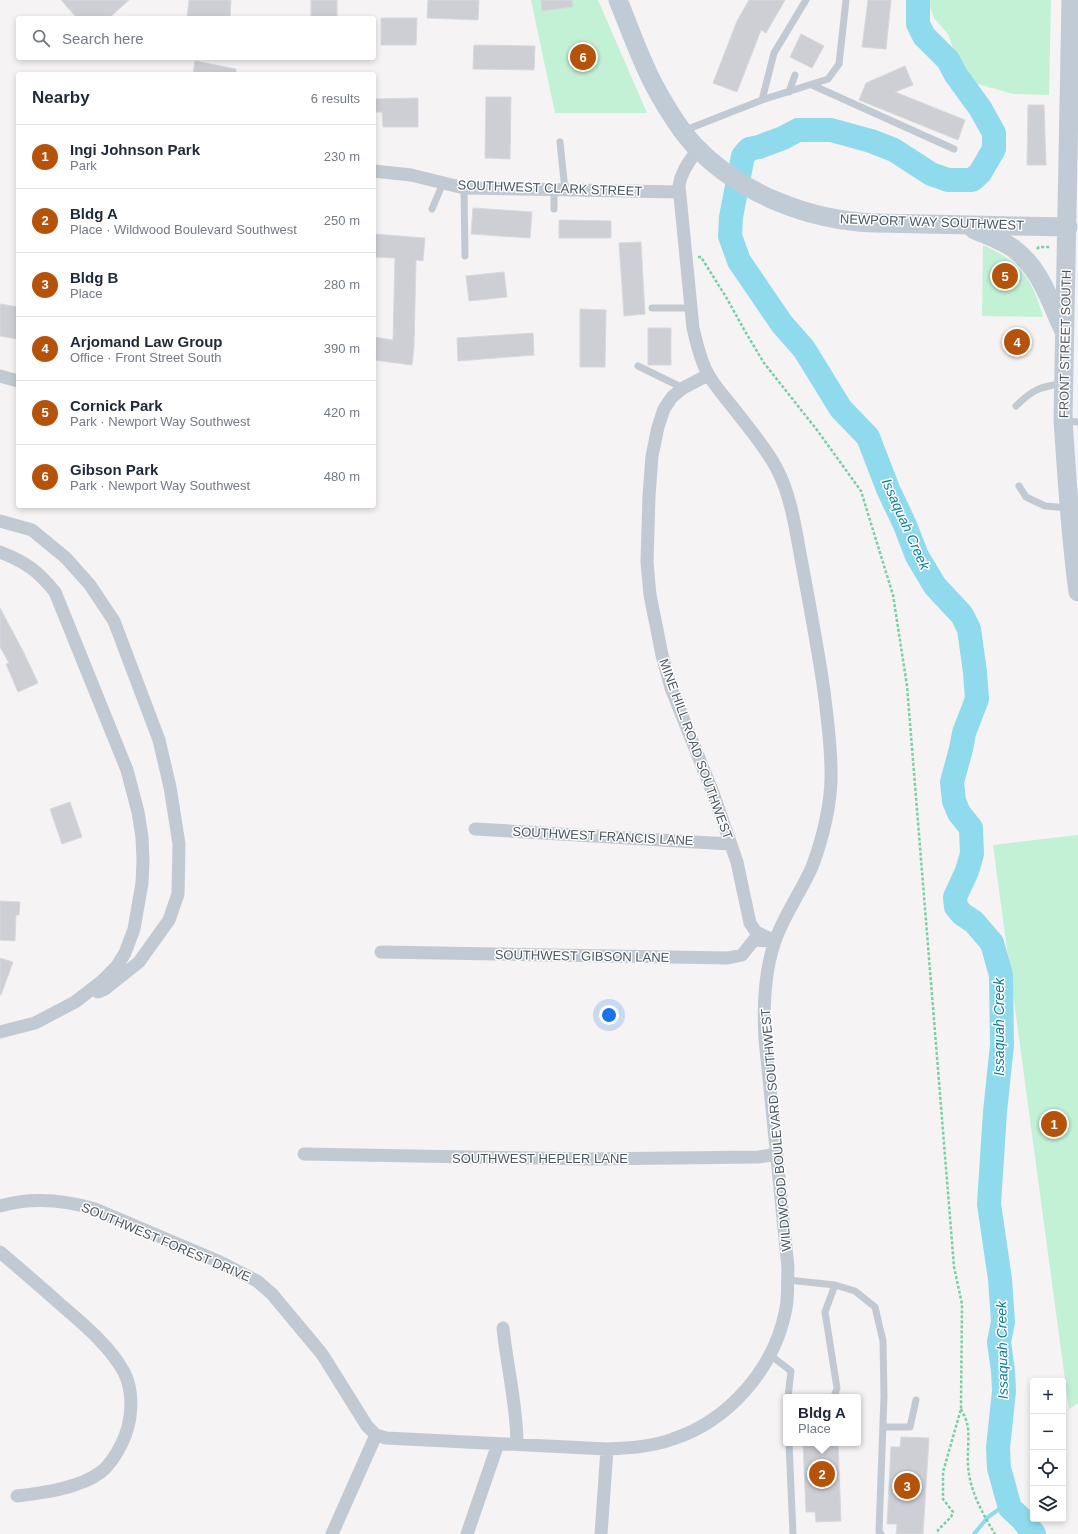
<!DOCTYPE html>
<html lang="en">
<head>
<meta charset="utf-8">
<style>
	body { margin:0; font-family:Helvetica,sans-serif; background:#f6f6f7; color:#1f2937 }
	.controls { position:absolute; right:12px; bottom:12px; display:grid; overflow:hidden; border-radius:4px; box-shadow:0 2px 6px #0003 }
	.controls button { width:36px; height:36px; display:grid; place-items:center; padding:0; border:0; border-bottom:1px solid #e0e1e3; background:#fff; color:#1f2937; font:20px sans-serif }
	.you { position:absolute; left:609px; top:1015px; width:14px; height:14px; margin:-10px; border:3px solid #fff; border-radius:50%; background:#1a73e8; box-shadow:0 0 0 6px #1a73e833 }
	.badge { display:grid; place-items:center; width:26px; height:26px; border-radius:50%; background:#b45309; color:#fff; font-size:13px; font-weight:700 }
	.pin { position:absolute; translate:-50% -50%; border:2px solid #fff; box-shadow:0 1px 4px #0006 }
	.popup { position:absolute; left:783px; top:1394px; width:78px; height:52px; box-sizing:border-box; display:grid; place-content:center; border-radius:4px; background:#fff; filter:drop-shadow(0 1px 3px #0005); font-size:13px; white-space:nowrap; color:#747a83 }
	.popup b { font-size:15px; color:#1f2937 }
	.popup::after { content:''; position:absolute; left:50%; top:100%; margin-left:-8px; border:8px solid transparent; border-top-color:#fff }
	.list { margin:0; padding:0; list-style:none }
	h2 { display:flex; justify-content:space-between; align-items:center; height:52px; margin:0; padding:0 16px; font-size:17px }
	h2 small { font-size:13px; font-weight:400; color:#747a83 }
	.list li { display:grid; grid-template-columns:26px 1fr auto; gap:12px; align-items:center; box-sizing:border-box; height:64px; padding:0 16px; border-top:1px solid #e0e1e3 }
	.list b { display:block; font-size:15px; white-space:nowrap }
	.list p { margin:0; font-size:13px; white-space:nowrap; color:#747a83 }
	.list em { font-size:13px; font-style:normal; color:#747a83 }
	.icon { flex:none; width:22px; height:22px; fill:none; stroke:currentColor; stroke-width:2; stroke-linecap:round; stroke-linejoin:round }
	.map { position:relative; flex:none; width:1078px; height:1534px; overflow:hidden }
	.search { position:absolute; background:#fff; box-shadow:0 2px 6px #0003; left:16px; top:16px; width:360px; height:44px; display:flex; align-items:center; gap:10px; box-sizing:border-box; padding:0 14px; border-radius:4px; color:#747a83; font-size:15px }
	.panel { position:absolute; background:#fff; box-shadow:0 2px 6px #0003; left:16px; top:72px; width:360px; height:436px; border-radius:4px }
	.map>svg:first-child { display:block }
	.green { fill:#c3f1d5 }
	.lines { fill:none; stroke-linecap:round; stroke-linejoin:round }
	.stream { stroke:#90daee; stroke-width:4 }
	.river { stroke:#90daee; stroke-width:24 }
	.building { fill:#cdcfd5; stroke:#d7d9de }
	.path { stroke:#7ad0a6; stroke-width:2.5; stroke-dasharray:3 2; stroke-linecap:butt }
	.lane { stroke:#c1cad2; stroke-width:7 }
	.street { stroke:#c1cad2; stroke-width:13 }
	.secondary { stroke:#c1cbd6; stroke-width:19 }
	.labels { text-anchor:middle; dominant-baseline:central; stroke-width:3; stroke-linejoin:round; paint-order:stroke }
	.street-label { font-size:13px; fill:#4a5661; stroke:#fff }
	.water-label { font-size:14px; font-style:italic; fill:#0c7c9b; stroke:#fff }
</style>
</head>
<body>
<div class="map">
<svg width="1078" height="1534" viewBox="0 0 1078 1534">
	<rect width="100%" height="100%" fill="#f5f3f3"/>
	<!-- green -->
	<path class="green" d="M531,0H598L647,113H555Z
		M928,0H1051L1049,95L1013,94L971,82L954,51L948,34L934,18Z
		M983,245C1021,262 1032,278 1043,317L982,316Z
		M1078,835V1403L1069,1409L993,845Z"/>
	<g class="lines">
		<!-- stream -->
		<path class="stream" d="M974,1534L988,1517L1008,1503"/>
		<!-- river -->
		<path class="river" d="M918,0V24L924,36L948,60L956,75L980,108L994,133V149L980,173L972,180H948L931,174L894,150L871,141L831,130H798L783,138L759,147L749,149L743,156L731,217L730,236L739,261L782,324L804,349L841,409L868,437L888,489L905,525L917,556L935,586L962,615L969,629L975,672L977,699L964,733L961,749L952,782L954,801L959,813L971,828L972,854L967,871L955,897L956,907L962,914L974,922L992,943L1001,975L1002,1045L995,1112L989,1204L1000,1279L1003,1322L999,1342L1003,1371L1004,1391L998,1448L999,1468L1010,1508L1022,1519L1034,1534"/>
	</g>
	<!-- building -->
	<path class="building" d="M61,0H129L109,18H77Z
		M189,0H231L230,18H187Z
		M311,0H337V18H311Z
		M428,0H479L478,20L427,18Z
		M541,0H572L573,7L542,11Z
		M749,0H785L766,33L761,30L737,92L713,83L737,21Z
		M868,0H891L886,49L862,47Z
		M381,18H417L416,45H381Z
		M801,34L824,46L812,68L790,57Z
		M474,45L535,46L534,70L473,69Z
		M195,61L236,69V74H193Z
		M905,66L913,85L895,92L965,120L958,140L859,100L866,83Z
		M486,97H511L510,159L485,158Z
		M418,98V127H383L382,112H374V99Z
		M1028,105H1044L1046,165H1027Z
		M473,208L532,212L530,238L471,234Z
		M559,220L611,221V238H559Z
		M374,234L425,238L423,261L416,260L414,346L412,365L374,360V337L393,340L395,258L374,257Z
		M641,242L645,314L624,316L619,243Z
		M504,272L507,297L469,301L466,276Z
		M0,304L18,307V339L0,336Z
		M580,309L606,310L605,367H580Z
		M648,328H671V365H648Z
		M533,333L534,355L458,361L457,338Z
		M0,608L23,651L38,683L18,692L6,664L9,663L0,647Z
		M70,802L82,837L62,844L50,809Z
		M0,901L20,902L19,915H16L15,941L0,940Z
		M0,958L13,962L1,995H0Z
		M901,1437L929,1438L923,1534H896L897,1524H887L891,1447H900Z
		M803,1443H838L841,1521L816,1522L815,1512H806Z"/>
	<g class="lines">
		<!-- path -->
		<path class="path" d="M1037,249L1039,247H1051
			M698,257H701L726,297L746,333L764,363L817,430L861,491L893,595L907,686L954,1267L962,1304L961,1409L943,1472V1499L953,1512L951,1517L938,1530V1534
			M961,1409C963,1414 966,1418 967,1423C970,1434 967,1453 968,1466C970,1491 982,1513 995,1534"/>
		<!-- lane -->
		<path class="lane" d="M812,85L954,149
			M789,92L795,75
			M762,100L774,53L806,0
			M683,131L762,100L828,79L839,64L846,0
			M560,142L565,190
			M464,188L465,256
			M432,209L443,183
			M554,209V190
			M652,308H690
			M638,366L683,388
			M1016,406C1033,389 1040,387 1064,383
			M1063,421L1078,422
			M1019,486L1026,497L1045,506L1069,508
			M788,1280L835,1285L855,1291L875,1307L883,1341L884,1396L879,1532L881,1534
			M770,1355L791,1371L788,1397
			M834,1397L837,1388L825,1312L835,1285
			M883,1427H910L916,1400
			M789,1443L793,1534"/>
		<!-- street -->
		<path class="street" d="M374,171L411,175L464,188L679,192
			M708,375L683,388L672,397L664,409L658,427L652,456L649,496L647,562L650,595L662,655L671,688L713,793L737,862L750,923L756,932L775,941
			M0,376L18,381
			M0,521L32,530L66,558L90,585L114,621L159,740L170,787L179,844L178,894L169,920L139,962L105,989L98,992
			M0,552C26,562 38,571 55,592L127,770L138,812L142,837L143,861L142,883L134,929L125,953L117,966L101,982L75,1002L35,1023L0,1032
			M475,829L730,844
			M381,952L728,958L742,955L754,940L769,941
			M304,1154L586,1159L759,1157L777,1154
			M0,1206C31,1197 65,1200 95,1209L220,1262L257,1281L272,1294L322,1354L367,1426L376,1435L386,1438L607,1449C629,1448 651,1447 673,1439C728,1421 773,1370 785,1313C789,1299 787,1283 788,1268L765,1039C763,1006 764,973 775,941C784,915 801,892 812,867C823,838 832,801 831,771C831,744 827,717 824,691C818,649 810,607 802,564C796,533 792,498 777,469C765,446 747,426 731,405C723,395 714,385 708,374C700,360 697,344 693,328L679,186C681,171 690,161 698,149
			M0,1252C20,1269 40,1286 60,1304C82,1323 110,1346 124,1372C135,1394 132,1424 121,1445C116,1455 110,1465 101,1472C80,1488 43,1493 17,1496
			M503,1328C507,1367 517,1405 517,1444
			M332,1534L376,1435
			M467,1534L498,1444
			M601,1534L607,1449"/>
		<!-- secondary -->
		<path class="secondary" d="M618,0C630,29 640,59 655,87C666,107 678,128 694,145C740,194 810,221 876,223L1068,227
			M1071,0L1063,420C1067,477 1070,534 1078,592
			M973,229C986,235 1002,240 1014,249C1040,268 1050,301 1063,329"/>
	</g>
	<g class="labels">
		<!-- street labels -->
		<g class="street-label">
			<text transform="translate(550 188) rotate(2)">SOUTHWEST CLARK STREET</text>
			<text transform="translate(932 222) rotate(2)">NEWPORT WAY SOUTHWEST</text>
			<text transform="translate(1065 344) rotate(-89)">FRONT STREET SOUTH</text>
			<text transform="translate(696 749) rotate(70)">MINE HILL ROAD SOUTHWEST</text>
			<text transform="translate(603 836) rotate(3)">SOUTHWEST FRANCIS LANE</text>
			<text transform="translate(582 956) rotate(1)">SOUTHWEST GIBSON LANE</text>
			<text transform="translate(776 1130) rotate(-95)">WILDWOOD BOULEVARD SOUTHWEST</text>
			<text x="540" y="1158">SOUTHWEST HEPLER LANE</text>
			<text transform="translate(166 1242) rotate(23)">SOUTHWEST FOREST DRIVE</text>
		</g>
		<!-- water labels -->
		<g class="water-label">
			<text transform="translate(906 524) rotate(66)">Issaquah Creek</text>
			<text transform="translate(999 1027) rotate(-90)">Issaquah Creek</text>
			<text transform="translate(1002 1350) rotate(-91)">Issaquah Creek</text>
		</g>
	</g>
</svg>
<div class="controls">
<button>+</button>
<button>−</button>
<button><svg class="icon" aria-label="locate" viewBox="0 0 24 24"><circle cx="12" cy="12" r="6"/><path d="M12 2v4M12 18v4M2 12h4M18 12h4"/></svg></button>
<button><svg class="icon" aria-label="layers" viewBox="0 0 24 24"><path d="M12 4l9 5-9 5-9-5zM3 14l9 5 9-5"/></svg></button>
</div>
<div class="you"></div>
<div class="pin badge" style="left:1054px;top:1124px">1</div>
<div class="pin badge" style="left:822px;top:1474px">2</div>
<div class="popup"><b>Bldg A</b>Place</div>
<div class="pin badge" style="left:907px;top:1486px">3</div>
<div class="pin badge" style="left:1017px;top:342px">4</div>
<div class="pin badge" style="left:1005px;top:276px">5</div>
<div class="pin badge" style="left:583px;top:57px">6</div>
<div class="search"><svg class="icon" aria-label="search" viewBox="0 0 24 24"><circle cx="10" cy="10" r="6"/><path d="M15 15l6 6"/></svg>Search here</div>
<section class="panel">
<h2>Nearby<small>6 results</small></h2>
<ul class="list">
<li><span class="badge">1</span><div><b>Ingi Johnson Park</b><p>Park</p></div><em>230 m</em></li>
<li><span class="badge">2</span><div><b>Bldg A</b><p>Place · Wildwood Boulevard Southwest</p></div><em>250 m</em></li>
<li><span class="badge">3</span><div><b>Bldg B</b><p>Place</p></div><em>280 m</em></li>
<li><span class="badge">4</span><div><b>Arjomand Law Group</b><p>Office · Front Street South</p></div><em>390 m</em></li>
<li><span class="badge">5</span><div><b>Cornick Park</b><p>Park · Newport Way Southwest</p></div><em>420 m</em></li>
<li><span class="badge">6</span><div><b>Gibson Park</b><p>Park · Newport Way Southwest</p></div><em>480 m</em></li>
</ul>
</section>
</div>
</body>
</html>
